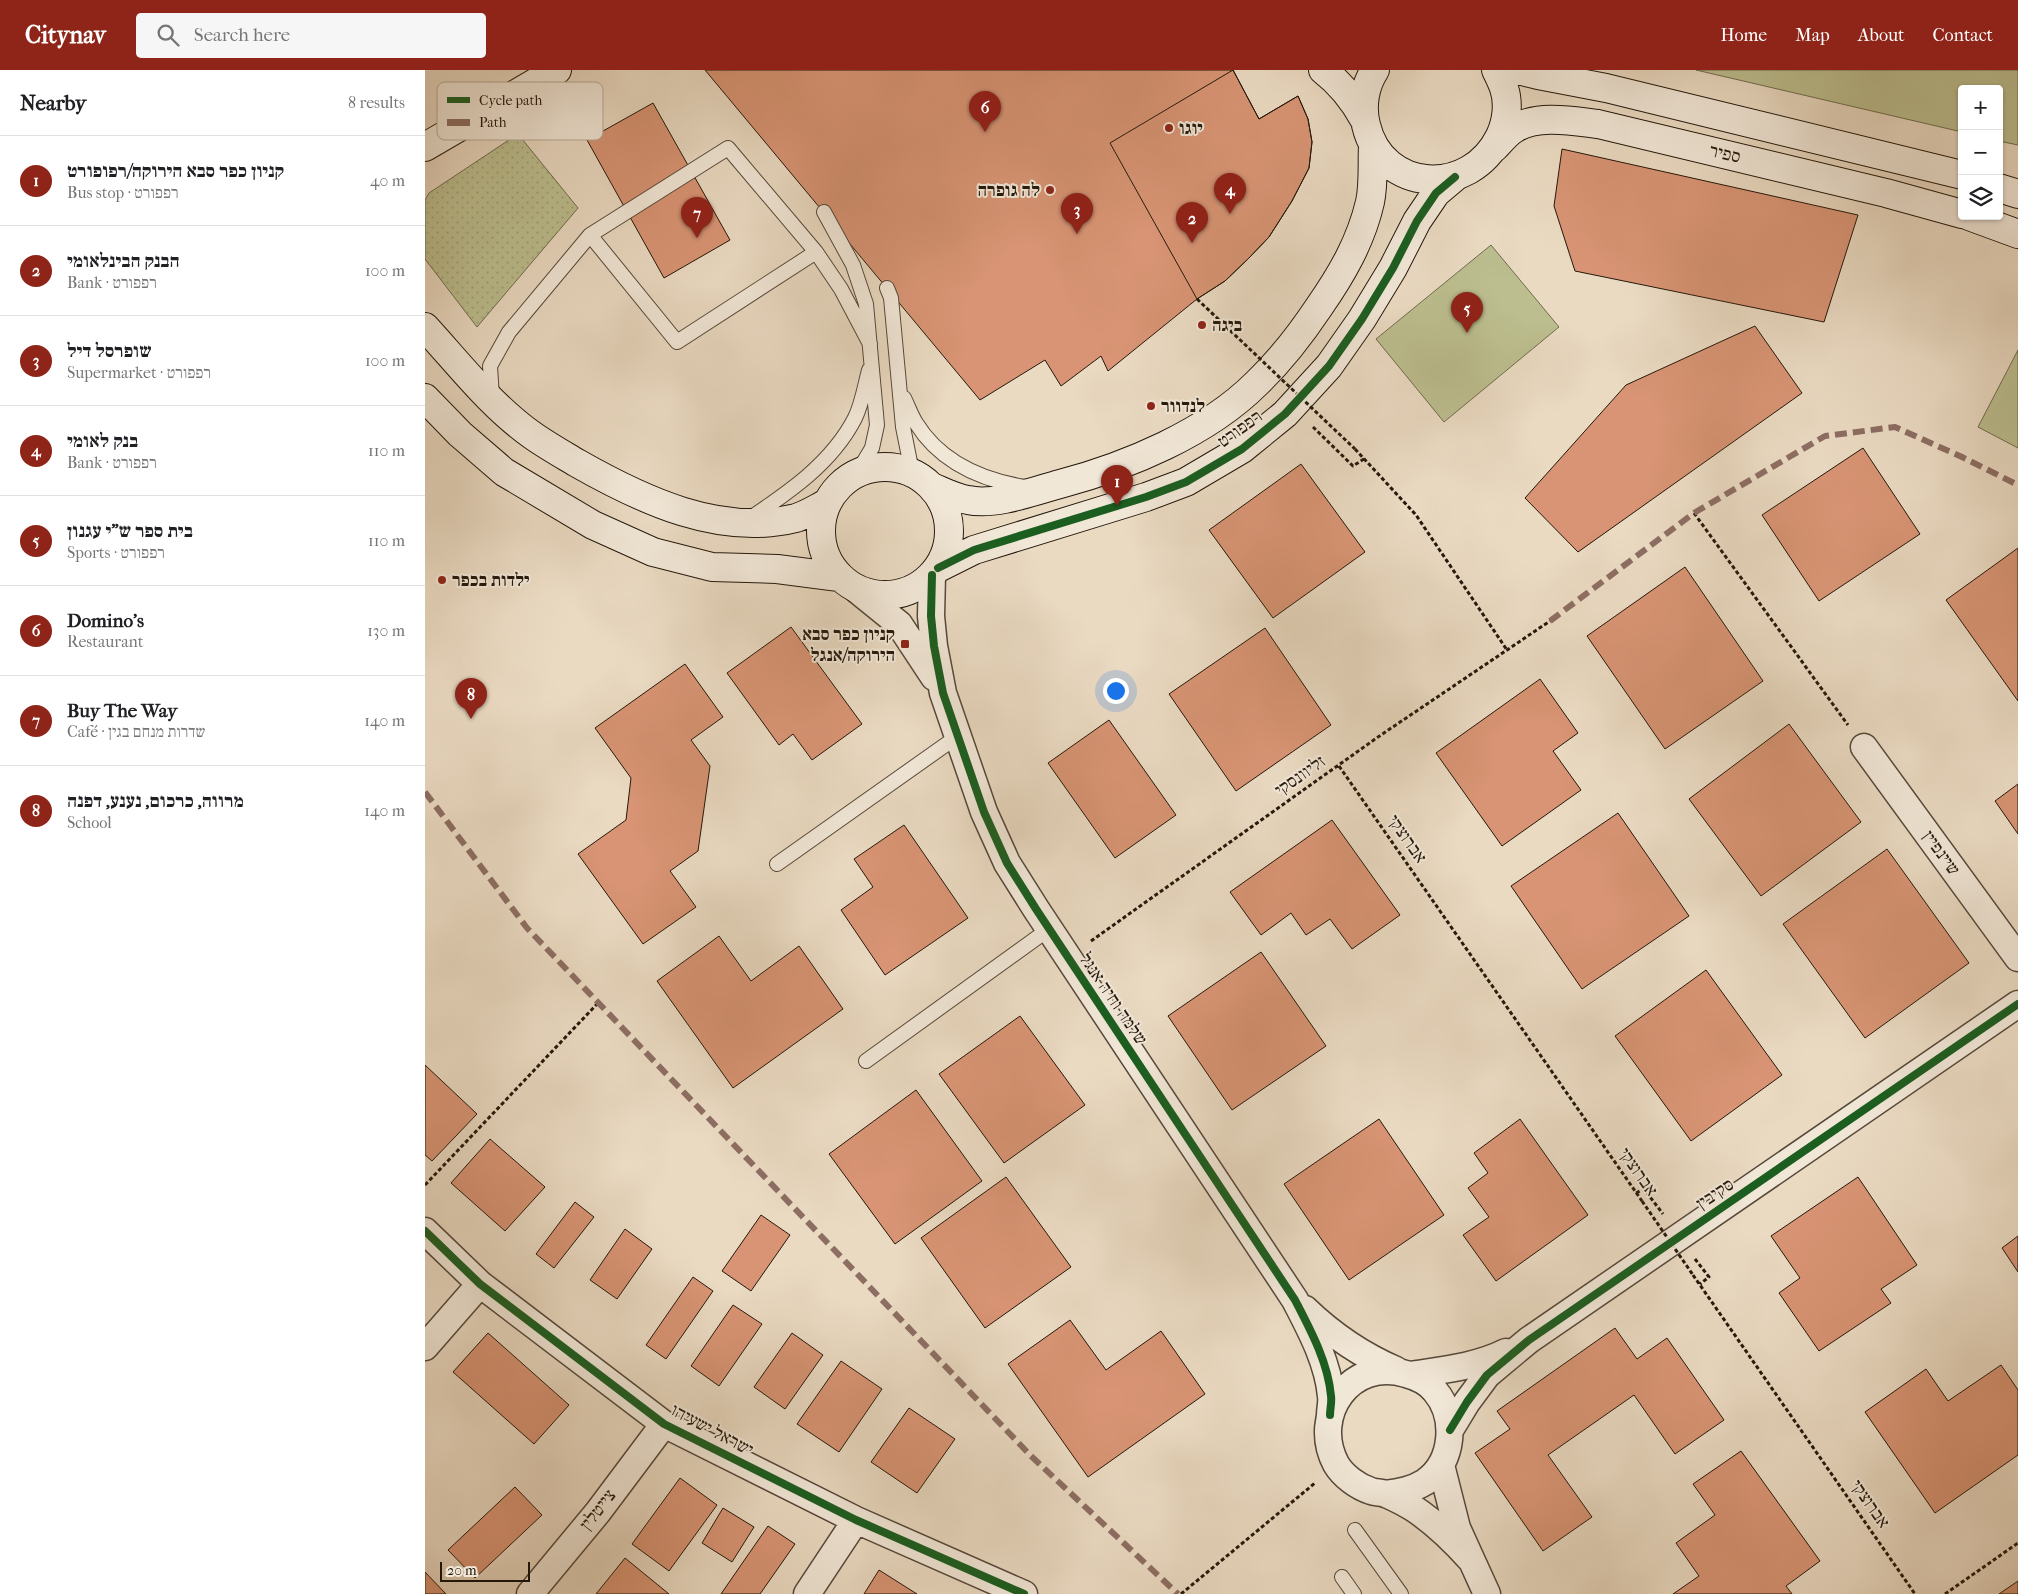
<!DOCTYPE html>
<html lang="en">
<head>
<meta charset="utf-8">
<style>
	body { margin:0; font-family:"IM FELL French Canon","Frank Ruhl Libre",serif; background:#f6f6f6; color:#202124 }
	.controls { position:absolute; right:15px; top:15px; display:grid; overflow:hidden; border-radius:5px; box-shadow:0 1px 4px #0004 }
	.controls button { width:45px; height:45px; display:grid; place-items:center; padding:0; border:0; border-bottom:1px solid #e0e0e0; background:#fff; color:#202124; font:25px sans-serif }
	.scale { position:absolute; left:15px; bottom:12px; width:90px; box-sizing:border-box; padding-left:5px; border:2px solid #24180b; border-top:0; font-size:14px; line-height:18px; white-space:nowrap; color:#24180b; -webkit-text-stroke:4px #f1e7d7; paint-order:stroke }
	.you { position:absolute; left:690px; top:620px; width:18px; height:18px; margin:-12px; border:4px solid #fff; border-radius:50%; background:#1a73e8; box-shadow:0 0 0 8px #1a73e833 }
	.badge { display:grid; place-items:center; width:32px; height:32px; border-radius:50%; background:#8f2418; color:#fff; font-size:16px; font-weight:700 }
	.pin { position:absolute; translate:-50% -41px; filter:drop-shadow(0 1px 2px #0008) }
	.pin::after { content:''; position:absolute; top:26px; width:18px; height:15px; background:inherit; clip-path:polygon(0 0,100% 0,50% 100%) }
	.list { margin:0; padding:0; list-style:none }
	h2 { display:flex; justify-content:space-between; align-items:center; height:65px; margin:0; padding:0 20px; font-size:21px }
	h2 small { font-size:16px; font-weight:400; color:#757577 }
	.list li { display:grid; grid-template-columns:32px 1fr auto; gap:15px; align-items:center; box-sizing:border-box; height:90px; padding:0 20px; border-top:1px solid #e0e0e0 }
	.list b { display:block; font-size:19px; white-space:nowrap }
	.list p { margin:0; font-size:16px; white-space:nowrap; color:#757577 }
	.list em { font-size:16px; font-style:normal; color:#757577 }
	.icon { flex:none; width:28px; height:28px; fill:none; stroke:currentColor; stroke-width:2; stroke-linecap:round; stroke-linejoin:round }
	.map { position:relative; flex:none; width:1593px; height:1524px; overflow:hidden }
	header { display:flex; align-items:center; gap:30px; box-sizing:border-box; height:70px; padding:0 25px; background:#8f2418; color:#fff }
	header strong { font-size:24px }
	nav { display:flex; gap:28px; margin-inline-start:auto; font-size:18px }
	.search { width:350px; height:45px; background:#f6f6f6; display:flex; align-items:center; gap:12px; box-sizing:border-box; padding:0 18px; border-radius:5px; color:#757577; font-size:19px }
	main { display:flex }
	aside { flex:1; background:#fff }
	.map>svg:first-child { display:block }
	.grass { fill:#bcbe8f; stroke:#706b4d }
	.park { fill:url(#park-dots); stroke:#706b4d }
	.building { fill:#d89474; stroke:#24180b }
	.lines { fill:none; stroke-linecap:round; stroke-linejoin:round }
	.lane-casing { stroke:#564839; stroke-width:16 }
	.street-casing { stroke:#564839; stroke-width:29 }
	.secondary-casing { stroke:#24180b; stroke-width:30 }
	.path { stroke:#24180b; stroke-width:3; stroke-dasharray:4 2.5; stroke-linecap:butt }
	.lane { stroke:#f1e7d7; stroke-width:14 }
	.street { stroke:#f1e7d7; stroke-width:26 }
	.secondary { stroke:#f1e7d7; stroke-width:28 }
	.path-bridge { stroke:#24180b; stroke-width:3; stroke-dasharray:4 2.5; stroke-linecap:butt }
	.quiet { stroke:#8d6e63; stroke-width:6; stroke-dasharray:12 6; stroke-linecap:butt }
	.cycleway-casing { stroke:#f1e7d7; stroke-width:11 }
	.cycleway { stroke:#1b5e20; stroke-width:8 }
	.poi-dot { fill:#8f2418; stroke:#f1e7d7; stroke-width:2 }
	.labels { text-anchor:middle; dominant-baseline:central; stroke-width:4; stroke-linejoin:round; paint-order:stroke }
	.poi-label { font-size:18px; font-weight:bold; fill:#24180b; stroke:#f1e7d7; text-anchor:start }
	.street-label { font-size:18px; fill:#24180b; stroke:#f1e7d7 }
	.key { fill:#f1e7d7; stroke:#b4a99a; stroke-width:1 }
	.key-label { font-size:14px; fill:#24180b }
</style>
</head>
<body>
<header>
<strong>Citynav</strong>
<div class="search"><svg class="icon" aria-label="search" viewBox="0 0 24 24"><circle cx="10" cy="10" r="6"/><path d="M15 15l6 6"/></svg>Search here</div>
<nav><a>Home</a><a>Map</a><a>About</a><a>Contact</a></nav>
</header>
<main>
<aside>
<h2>Nearby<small>8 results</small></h2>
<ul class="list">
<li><span class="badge">1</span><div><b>קניון כפר סבא הירוקה/רפופורט</b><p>Bus stop · רפפורט</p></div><em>40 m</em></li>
<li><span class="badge">2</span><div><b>הבנק הבינלאומי</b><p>Bank · רפפורט</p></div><em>100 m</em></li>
<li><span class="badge">3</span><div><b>שופרסל דיל</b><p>Supermarket · רפפורט</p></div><em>100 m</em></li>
<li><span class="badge">4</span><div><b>בנק לאומי</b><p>Bank · רפפורט</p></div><em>110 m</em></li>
<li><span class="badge">5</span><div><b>בית ספר ש&quot;י עגנון</b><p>Sports · רפפורט</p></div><em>110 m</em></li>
<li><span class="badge">6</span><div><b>Domino's</b><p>Restaurant</p></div><em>130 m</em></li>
<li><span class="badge">7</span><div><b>Buy The Way</b><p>Café · שדרות מנחם בגין</p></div><em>140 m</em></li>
<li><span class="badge">8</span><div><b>מרווה, כרכום, נענע, דפנה</b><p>School</p></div><em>140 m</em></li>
</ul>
</aside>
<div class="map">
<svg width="1593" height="1524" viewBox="0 0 1593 1524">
	<defs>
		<pattern id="park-dots" width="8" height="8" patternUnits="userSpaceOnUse" patternTransform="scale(1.25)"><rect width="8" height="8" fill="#bcbe8f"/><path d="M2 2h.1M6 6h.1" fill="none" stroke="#a1a37a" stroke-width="1.8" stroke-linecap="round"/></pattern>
	</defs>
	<rect width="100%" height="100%" fill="#eadac2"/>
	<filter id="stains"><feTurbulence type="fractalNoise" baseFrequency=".004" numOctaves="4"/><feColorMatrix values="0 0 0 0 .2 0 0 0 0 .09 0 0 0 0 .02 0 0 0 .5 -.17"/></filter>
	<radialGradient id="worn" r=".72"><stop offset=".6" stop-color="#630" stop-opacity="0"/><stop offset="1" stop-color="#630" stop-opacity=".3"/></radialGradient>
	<!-- grass -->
	<path class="grass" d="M1271,0H1593V75L1574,71V19H1537V62Z
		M1066,175L1134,257L1019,352L951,269Z
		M1593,280V378L1553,357Z"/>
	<!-- park -->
	<path class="park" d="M93,64L153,138L52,257L0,189V130L4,123Z"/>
	<!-- building -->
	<path class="building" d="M280,0H808L834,49L873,26L883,49L887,72L884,98L867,131L844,167L824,188L800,211L772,229L683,301L676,286L636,316L620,290L555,330Z
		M808,0L834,49L873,26L883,49L887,72L884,98L867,131L844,167L824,188L800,211L772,229L685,73Z
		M228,33L305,170L239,208L162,70Z
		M1137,79L1433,145L1399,252L1150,201L1129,136Z
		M1330,256L1377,323L1153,482L1100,428L1201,315Z
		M1438,378L1495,464L1394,531L1337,445Z
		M876,394L940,482L848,548L784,460Z
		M1593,478V631L1521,530Z
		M1260,497L1338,611L1240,679L1162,566Z
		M366,557L437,654L387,690L368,664L354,675L302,603Z
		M840,558L906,655L811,721L744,624Z
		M260,594L298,647L266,670L285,696L273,781L245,801L271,837L218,874L153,784L201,750L206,708L170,658Z
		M1115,609L1153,663L1128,681L1156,720L1077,776L1011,683Z
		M684,650L751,745L690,788L623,693Z
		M1364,654L1436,752L1336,826L1264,729Z
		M1593,714V764L1570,731Z
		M1193,743L1264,846L1157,919L1086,816Z
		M907,750L975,845L927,879L905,849L881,865L866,843L836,865L805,822Z
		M479,755L543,848L460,905L416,840L448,817L429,789Z
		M1462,779L1544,893L1440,968L1358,854Z
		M294,866L326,911L374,876L418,939L308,1018L232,911Z
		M836,882L901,976L807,1040L743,946Z
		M1281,900L1357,1005L1266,1071L1190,966Z
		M595,946L660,1035L579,1093L514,1004Z
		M0,995L52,1044L7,1091L0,1085Z
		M491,1020L557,1111L470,1174L404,1084Z
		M954,1049L1019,1145L924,1210L859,1114Z
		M1095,1049L1163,1145L1071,1211L1038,1165L1064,1147L1043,1118L1063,1103L1049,1083Z
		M65,1069L120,1117L80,1161L26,1113Z
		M581,1107L646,1197L560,1258L496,1168Z
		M1433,1107L1492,1195L1456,1219L1466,1233L1394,1281L1354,1223L1375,1208L1346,1166Z
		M150,1132L169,1147L129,1198L111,1184Z
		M336,1145L365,1165L326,1221L297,1201Z
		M200,1159L227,1179L192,1229L165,1210Z
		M1593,1166V1202L1577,1178Z
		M268,1207L288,1221L241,1289L221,1275Z
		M308,1235L337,1254L294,1316L266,1296Z
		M645,1250L681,1300L736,1261L780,1324L663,1407L583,1294Z
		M1190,1258L1212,1289L1242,1268L1299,1350L1250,1384L1209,1325L1123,1385L1167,1447L1118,1481L1050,1383L1085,1359L1072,1341Z
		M63,1263L144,1335L109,1374L28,1302Z
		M367,1263L398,1285L360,1339L329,1317Z
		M416,1291L457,1319L414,1382L372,1354Z
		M1576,1295L1593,1320V1385L1510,1443L1440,1342L1501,1299L1523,1331Z
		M484,1338L530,1369L492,1423L446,1392Z
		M1316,1381L1395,1491L1361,1516L1367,1524H1248L1274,1506L1251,1473L1290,1445L1268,1414Z
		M255,1408L292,1435L244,1501L207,1474Z
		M90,1417L117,1445L50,1508L23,1480Z
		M298,1438L329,1457L307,1492L277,1473Z
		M343,1456L370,1474L335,1524H296Z
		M200,1488L244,1524H171Z
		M454,1500L492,1524H439Z
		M0,1502L21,1524H0Z
		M1593,1511V1524H1574Z"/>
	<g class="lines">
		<!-- lane casing -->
		<g class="lane-casing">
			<path id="lane" d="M399,142L428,195L441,234L452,355L447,378L432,403
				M165,165L252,272L391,182
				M462,218L466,228L478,357L487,402
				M67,328L65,296L84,262L165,165L303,78L391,182L416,219L445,274
				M479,328C483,336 486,345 491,353C515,392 557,410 600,417
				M324,449C364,422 407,393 430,348C437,334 440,315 444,300
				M352,794L533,666
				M441,991L624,859
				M930,1460L976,1524
				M917,1507L929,1524"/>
		</g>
		<!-- street casing -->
		<g class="street-casing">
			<path id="street" d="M507,505L506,546L509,576L518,623L559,742L582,793L611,839L870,1230C885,1259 903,1292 906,1326C907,1332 905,1339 905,1345
				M432,520L474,554L509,607
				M1439,677L1593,888
				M0,1161L55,1214L239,1354L431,1450L599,1524
				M880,1239C907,1265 936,1285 971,1300
				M0,1277L55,1214
				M985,1305C1017,1300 1051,1297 1081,1282
				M1025,1360L1042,1332L1062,1305L1104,1270L1593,934
				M1016,1395L1032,1458L1062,1524
				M960,1424C975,1422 987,1420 1000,1412C1029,1392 1032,1347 1010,1321C1003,1312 992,1307 981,1304C926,1287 885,1345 911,1394C918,1406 933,1417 946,1421C951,1423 956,1422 961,1424C970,1428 980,1433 988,1438C1011,1453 1029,1471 1047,1491
				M105,1524L173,1442L239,1354
				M382,1524L431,1450"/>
		</g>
		<!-- secondary casing -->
		<g class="secondary-casing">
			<path id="secondary" d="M898,0C916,14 928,29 939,49
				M950,0C940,15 936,36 941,55C957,123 1045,128 1075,66C1082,51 1084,33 1079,18C1077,12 1074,6 1071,0
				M1093,0L1113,5L1181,18L1537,105
				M0,77L132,0
				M1069,78C1075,72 1082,63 1089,59C1112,44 1148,51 1173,54L1461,123L1537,144
				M1574,118L1593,124
				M1544,146L1593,164
				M0,257C34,294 66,336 107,365C121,375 137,384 152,393C217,430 295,467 371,448C381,445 392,438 402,433
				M0,328L35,364L79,402L168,455L228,482L287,497L352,499L414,507
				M396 461a64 64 0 1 1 128 0a64 64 0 1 1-128 0Z
				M507,417C519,422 530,428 543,430C570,436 609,421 635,414C703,396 782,363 832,313C856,290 876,264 894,237C917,204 936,171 945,132C949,114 947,93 948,75
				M513,498L549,480L721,427L761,412L817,379L860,344L904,296L937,249L968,198L992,151L1011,123L1030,107"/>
		</g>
		<!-- path -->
		<path class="path" d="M888,357L928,396L939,389
			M930,379L991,445L1082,580
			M1269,443L1423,655
			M914,696L1217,1131
			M666,871L953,667L1125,551
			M0,1115L173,933
			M1211,1123L1219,1119L1238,1144
			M1270,1189L1284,1207L1275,1214
			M1268,1205L1490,1524
			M756,1524L890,1413
			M1520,1524L1593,1473"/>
		<!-- lane -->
		<use href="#lane" class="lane"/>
		<!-- street -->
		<use href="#street" class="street"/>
		<!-- secondary -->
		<use href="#secondary" class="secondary"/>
		<!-- path-bridge -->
		<path class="path-bridge" d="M772,229L930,379
			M1217,1131L1268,1205"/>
		<!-- quiet -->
		<path class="quiet" d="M1125,551L1269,443L1400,366L1470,357L1537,387L1593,415
			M0,722L102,858L606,1386L753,1524"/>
		<!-- cycleway casing -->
		<g class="cycleway-casing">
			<path id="cycleway" d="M513,498L549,480L721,427L761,412L817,379L860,344L904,296L937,249L968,198L992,151L1011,123L1030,107
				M507,505L506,546L509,576L518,623L559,742L582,793L611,839L870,1230C885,1259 903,1292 906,1326C907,1332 905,1339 905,1345
				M0,1161L55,1214L239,1354L431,1450L599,1524
				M1025,1360L1042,1332L1062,1305L1104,1270L1593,934"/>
		</g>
		<!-- cycleway -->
		<use href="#cycleway" class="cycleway"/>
	</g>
	<!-- markers -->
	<g class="poi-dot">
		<circle cx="744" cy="58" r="5"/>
		<circle cx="625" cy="120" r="5"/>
		<circle cx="777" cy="255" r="5"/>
		<circle cx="726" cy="336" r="5"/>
		<circle cx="17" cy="510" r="5"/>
		<rect x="475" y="569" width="10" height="10" rx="2.5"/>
	</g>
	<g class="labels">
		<!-- poi labels -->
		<g class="poi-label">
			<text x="754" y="58">יוגו</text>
			<text x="615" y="120" text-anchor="end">לה גופרה</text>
			<text x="787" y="255">ביגה</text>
			<text x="736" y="336">לנדוור</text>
			<text x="27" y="510">ילדות בכפר</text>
			<text x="470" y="564" text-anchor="end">קניון כפר סבא<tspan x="470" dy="21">הירוקה/אנגל</tspan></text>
		</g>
		<!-- street labels -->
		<g class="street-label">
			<text transform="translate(1300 84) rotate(13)">ספיר</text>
			<text transform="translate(815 359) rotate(-36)">רפפורט</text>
			<text transform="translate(875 706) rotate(-35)">זליוונסקי</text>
			<text transform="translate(982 769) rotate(55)">אברוצקי</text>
			<text transform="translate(1516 783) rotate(54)">שיינפיין</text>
			<text transform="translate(688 929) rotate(56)">שלמה וחיה אנגל</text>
			<text transform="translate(1213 1102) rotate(55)">אברוצקי</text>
			<text transform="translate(1290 1124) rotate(-34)">סקיבין</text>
			<text transform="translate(287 1360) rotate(28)">ישראל ישעיהו</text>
			<text transform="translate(1445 1434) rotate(55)">אברוצקי</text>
			<text transform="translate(173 1440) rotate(-52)">צייטלין</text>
		</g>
	</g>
	<!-- legend -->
	<rect x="12" y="12" width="166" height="58" rx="8" class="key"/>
	<rect x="22" y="27" width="23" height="6" fill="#1b5e20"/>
	<rect x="22" y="49" width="23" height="7" fill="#8d6e63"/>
	<g class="key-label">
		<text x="54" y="35">Cycle path</text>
		<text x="54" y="57">Path</text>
	</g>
	<rect width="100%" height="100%" filter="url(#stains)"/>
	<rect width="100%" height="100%" fill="url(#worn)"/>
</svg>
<div class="controls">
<button>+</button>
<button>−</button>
<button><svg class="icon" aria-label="layers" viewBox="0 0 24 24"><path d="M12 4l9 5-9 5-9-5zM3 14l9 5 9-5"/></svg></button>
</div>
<div class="scale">20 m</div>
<div class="you"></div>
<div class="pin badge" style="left:692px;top:436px">1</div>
<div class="pin badge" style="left:767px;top:173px">2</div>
<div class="pin badge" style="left:652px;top:164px">3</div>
<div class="pin badge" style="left:805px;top:144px">4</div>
<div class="pin badge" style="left:1042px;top:263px">5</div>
<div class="pin badge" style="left:560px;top:62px">6</div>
<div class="pin badge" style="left:272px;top:168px">7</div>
<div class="pin badge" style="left:46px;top:649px">8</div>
</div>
</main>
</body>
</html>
